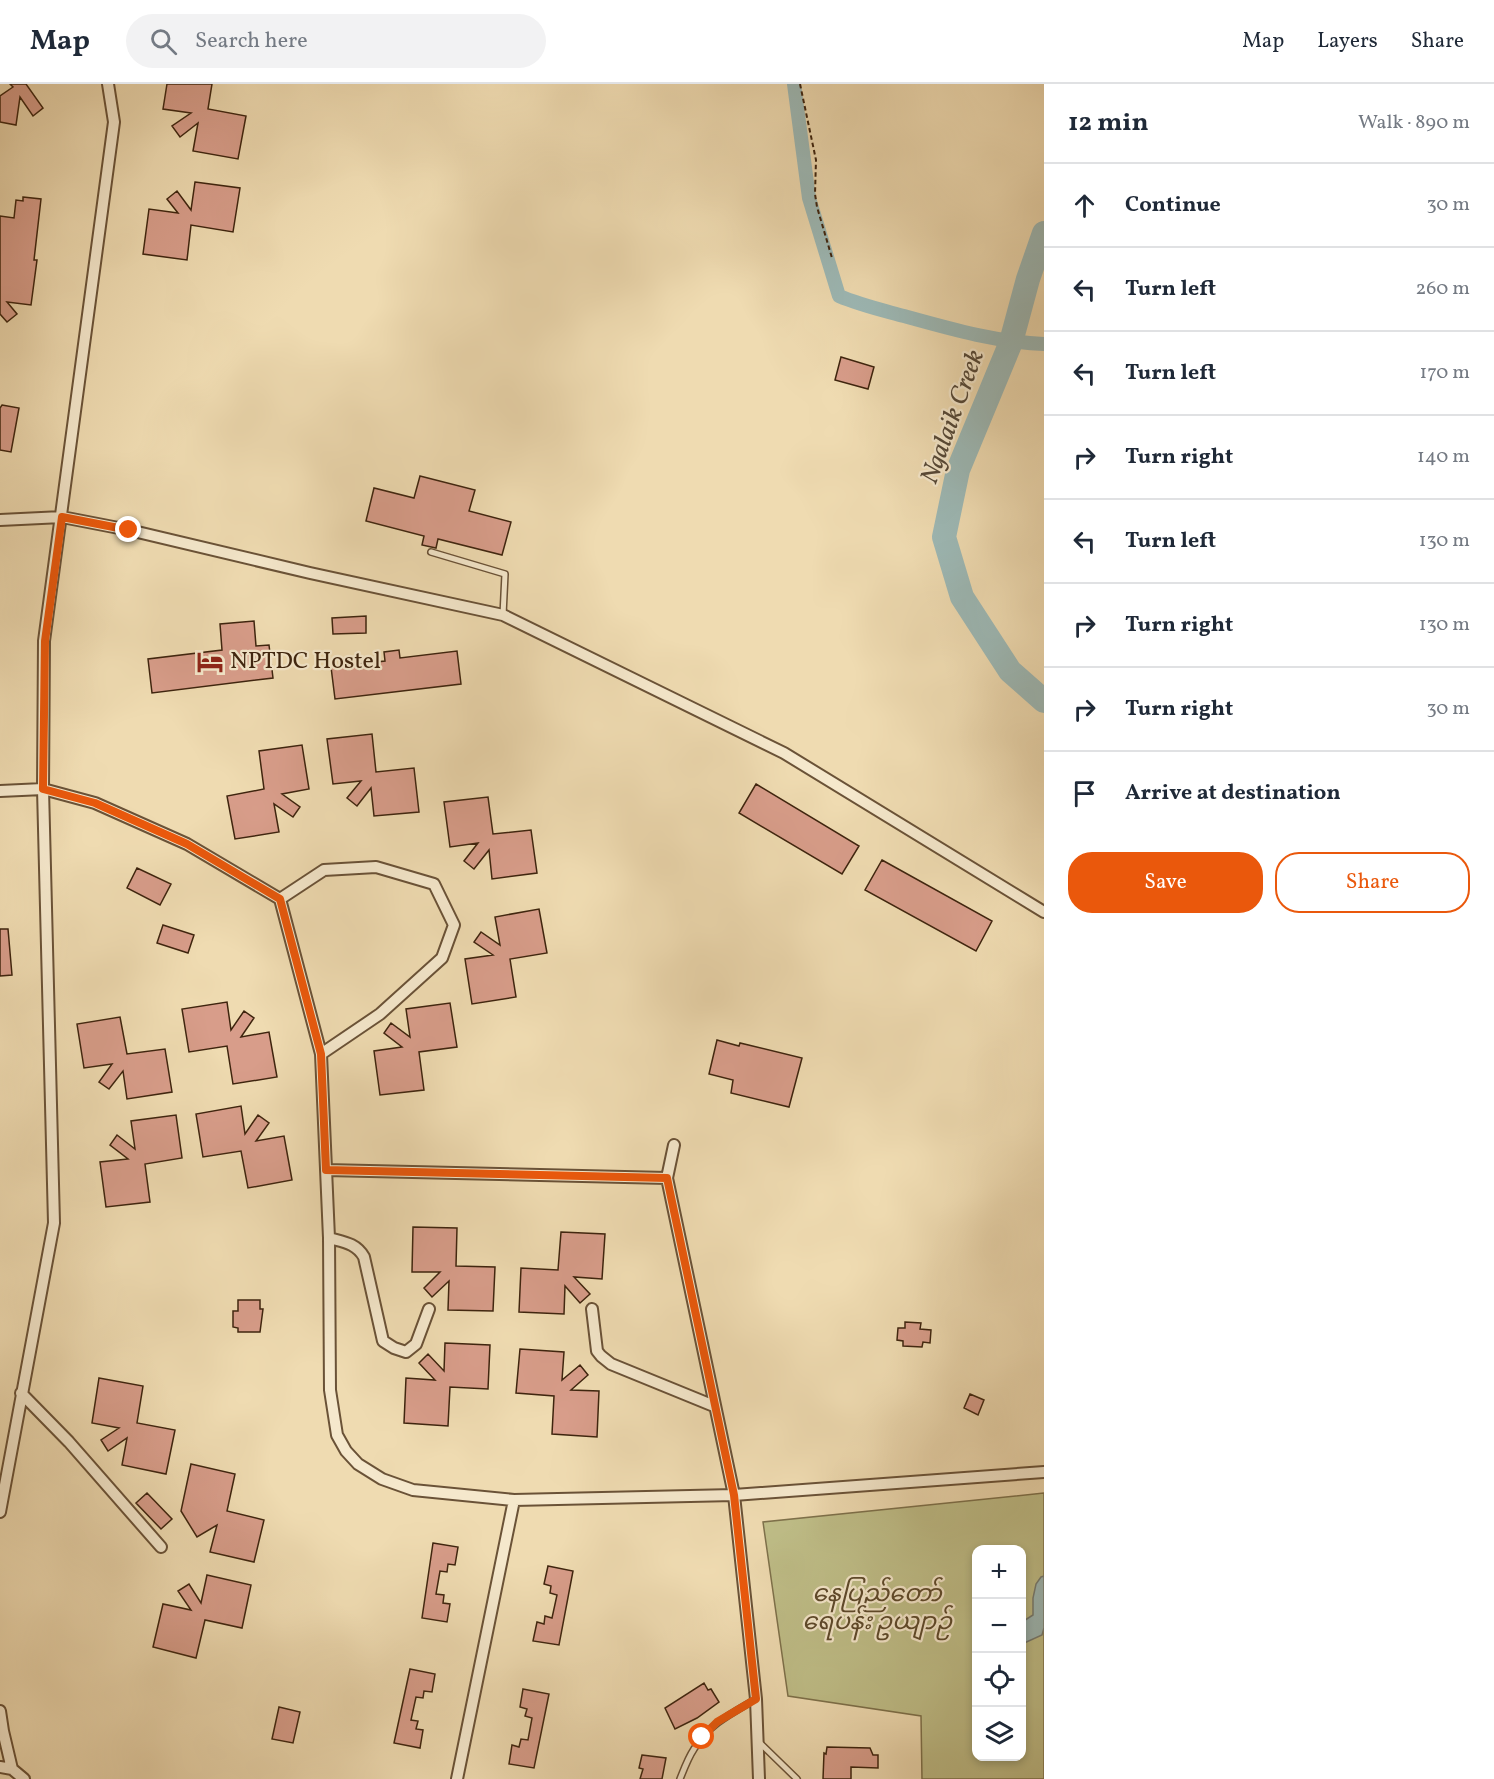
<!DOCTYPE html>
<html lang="en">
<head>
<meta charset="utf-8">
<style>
	body { margin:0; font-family:Vollkorn,"Noto Sans Myanmar",serif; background:#f2f2f3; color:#1f2937 }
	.controls { position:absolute; right:18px; bottom:18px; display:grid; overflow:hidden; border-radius:12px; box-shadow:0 3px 9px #0003 }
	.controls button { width:54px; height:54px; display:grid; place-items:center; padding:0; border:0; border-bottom:2px solid #e0e1e3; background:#fff; color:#1f2937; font:30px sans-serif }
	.stop { position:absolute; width:18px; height:18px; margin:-14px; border:4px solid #ea580c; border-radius:50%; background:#fff }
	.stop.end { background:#ea580c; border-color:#fff; box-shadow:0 2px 6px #0008 }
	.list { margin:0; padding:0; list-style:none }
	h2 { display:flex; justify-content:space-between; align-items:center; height:78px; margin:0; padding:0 24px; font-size:26px }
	h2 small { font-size:20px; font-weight:400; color:#747a83 }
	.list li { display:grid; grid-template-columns:39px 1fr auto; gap:18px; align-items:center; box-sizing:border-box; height:84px; padding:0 24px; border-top:2px solid #e0e1e3 }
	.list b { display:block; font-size:22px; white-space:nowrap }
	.list em { font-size:20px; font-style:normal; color:#747a83 }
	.actions { display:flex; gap:12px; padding:18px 24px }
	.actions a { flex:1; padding:14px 0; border:2px solid #ea580c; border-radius:24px; text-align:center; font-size:21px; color:#ea580c }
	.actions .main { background:#ea580c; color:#fff }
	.icon { flex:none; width:33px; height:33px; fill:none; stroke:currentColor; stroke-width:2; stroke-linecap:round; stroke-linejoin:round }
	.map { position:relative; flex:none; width:1044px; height:1695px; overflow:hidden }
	header { display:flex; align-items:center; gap:36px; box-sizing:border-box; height:84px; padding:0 30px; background:#fff; border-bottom:2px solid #e0e1e3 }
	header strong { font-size:28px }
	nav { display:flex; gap:33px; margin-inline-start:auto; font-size:21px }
	.search { width:420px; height:54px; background:#f2f2f3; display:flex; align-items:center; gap:15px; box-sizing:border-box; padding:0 21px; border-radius:33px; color:#747a83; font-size:22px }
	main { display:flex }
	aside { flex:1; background:#fff }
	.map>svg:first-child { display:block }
	.green { fill:#bfbe88; stroke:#7e714b; stroke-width:1.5; fill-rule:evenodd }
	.water { fill:#9db9b6; stroke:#777d73; stroke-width:1.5 }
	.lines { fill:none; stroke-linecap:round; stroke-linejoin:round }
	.canal { stroke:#9db9b6; stroke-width:14 }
	.river { stroke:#9db9b6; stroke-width:24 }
	.building { fill:#d89d8a; stroke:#3e240e; stroke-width:1.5 }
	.service-casing { stroke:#6a5237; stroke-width:8 }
	.minor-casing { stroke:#6a5237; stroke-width:14 }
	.path { stroke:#3e240e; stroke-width:2; stroke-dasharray:4.5 3; stroke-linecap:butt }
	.service { stroke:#f5e8cc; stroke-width:5 }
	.minor { stroke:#f5e8cc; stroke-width:10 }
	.route { stroke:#ea580c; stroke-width:8 }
	.labels { text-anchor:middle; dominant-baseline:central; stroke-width:4.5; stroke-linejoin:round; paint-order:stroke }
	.poi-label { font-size:24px; fill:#3e240e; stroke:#f5e8cc; text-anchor:start }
	.park-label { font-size:24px; font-style:italic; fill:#5e4a2c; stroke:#f5e8cc }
	.water-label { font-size:26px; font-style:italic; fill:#564938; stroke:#f5e8cc }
</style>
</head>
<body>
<header>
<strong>Map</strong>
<div class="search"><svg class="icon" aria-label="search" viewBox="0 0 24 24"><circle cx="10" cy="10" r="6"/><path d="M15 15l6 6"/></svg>Search here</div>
<nav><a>Map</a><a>Layers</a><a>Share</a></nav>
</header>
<main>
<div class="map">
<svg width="1044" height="1695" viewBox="0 0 1044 1695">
	<rect width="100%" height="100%" fill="#efdbb1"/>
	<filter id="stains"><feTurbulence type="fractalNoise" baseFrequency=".00333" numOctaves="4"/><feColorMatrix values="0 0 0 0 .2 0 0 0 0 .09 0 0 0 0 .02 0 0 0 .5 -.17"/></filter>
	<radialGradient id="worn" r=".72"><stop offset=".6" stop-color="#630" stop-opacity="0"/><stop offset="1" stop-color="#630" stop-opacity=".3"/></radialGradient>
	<!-- green -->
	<path class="green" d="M1044,1409V1695H922L921,1632L788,1612L763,1438ZM976,1466H1022V1672H976Z"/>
	<!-- water -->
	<path class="water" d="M1044,1492V1544L1042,1551L1022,1560V1538L1033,1531V1514L1036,1500L1041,1493Z"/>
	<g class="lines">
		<!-- canal -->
		<path class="canal" d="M794,0L809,114L839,212C860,221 882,226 904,232C951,245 996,258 1044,260"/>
		<!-- river -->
		<path class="river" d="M1044,149L1028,195L1011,258L958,386L944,453L962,513L1010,587L1044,617"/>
	</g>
	<!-- building -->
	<path class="building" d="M10,0H26L43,24L33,32L20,13L16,41L0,38V12L13,3Z
		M167,0H212L208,25L246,32L238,75L193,67L198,39L180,53L172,42L191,29L163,25Z
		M195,98L240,104L233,148L191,141L187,176L143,170L149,125L178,129L167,115L177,107L191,126Z
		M23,113L41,115L34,176H37L31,221L7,218L17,230L7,238L0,230V132L14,134L16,116L23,117Z
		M841,273L874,283L868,305L835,296Z
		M2,321L19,324L11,368L0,366V324Z
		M420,392L475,406L469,427L511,438L502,471L438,455L436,464L422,461L424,452L366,437L374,404L414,414Z
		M366,532V549L333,550L332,534Z
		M254,537L256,562L269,561L273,594L152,609L148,575L222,566L220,540Z
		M399,566L400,574L457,567L461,600L335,615L331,583L385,577L384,568Z
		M372,650L376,688L414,684L419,728L374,732L371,704L357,722L347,714L361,697L333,700L327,655Z
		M302,661L309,705L282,710L300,723L293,733L274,720L279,748L235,755L227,712L264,705L259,667Z
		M756,700L859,762L842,790L739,729Z
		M488,713L493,750L531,746L537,789L492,795L489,766L474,785L464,777L478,759L450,763L444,718Z
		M882,776L992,837L976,867L865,806Z
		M137,784L171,800L160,821L127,804Z
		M539,825L547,869L510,875L516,913L472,920L465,875L493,871L474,858L481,848L500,861L495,833Z
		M163,841L194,851L188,869L157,859Z
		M0,845H8L12,891L0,892Z
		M227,918L231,946L244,927L254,934L241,953L269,948L277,993L233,1000L227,962L189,968L182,925Z
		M450,919L457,963L419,968L424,1006L380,1011L374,967L402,963L384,949L391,939L410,953L406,925Z
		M120,933L127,970L165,965L172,1008L127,1015L123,987L109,1005L99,998L112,980L84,984L77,940Z
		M717,956L739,962L740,959L802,974L789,1023L731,1009L733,996L709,990Z
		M241,1022L245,1050L258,1031L269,1039L256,1057L284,1052L292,1096L248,1104L241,1067L203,1073L196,1030Z
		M176,1031L182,1074L145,1080L150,1118L106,1123L100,1078L128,1075L110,1061L117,1051L135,1065L131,1037Z
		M413,1143L457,1144L456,1182L495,1183L493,1227L448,1226L449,1197L432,1213L424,1204L440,1188H412Z
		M561,1148L605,1150L602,1195L574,1193L590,1210L580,1219L565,1202L564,1230L519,1228L521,1184L558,1186Z
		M238,1216H260V1225H263L260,1248H238V1244L233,1243V1227H238Z
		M905,1238L921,1239L920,1245L931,1246L930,1259L923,1258L922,1263L903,1262V1257L897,1256L898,1244H905Z
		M445,1259L490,1261L488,1305L450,1303L448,1342L404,1339L406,1294L435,1296L419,1279L428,1270L444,1287Z
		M520,1265L564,1268L562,1296L580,1281L588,1291L571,1306L599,1307L597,1353L552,1350L554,1312L516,1309Z
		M99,1294L143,1302L137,1339L175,1346L166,1390L122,1381L127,1354L108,1367L101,1356L119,1344L92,1339Z
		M970,1310L984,1316L978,1331L964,1324Z
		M191,1380L235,1390L227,1427L264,1436L254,1478L210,1468L217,1441L197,1453L181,1427Z
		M147,1409L172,1435L161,1445L136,1419Z
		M433,1459L458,1463L455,1481L448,1480L447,1488L440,1487L436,1510L444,1511L443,1519L450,1520L447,1538L422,1534Z
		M548,1482L573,1487L559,1561L533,1557L537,1538L544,1540L545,1532L552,1534L557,1511L550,1509L551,1502L544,1500Z
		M207,1491L251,1501L242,1544L205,1536L196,1574L153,1563L163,1520L191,1526L178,1507L189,1500L201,1519Z
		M410,1585L435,1590L432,1608L424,1607L423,1614L416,1613L411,1636L418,1637L416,1645L423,1646L420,1664L394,1659Z
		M704,1599L708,1606L711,1605L719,1618L697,1634L675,1645L665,1624Z
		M523,1605L549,1610L534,1684L509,1680L512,1661L519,1663L521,1655L528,1656L532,1634L525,1632L527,1625L520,1623Z
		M279,1623L300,1628L293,1659L272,1655Z
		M827,1663L870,1664L873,1671H878V1684L851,1683V1695H823L824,1669L826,1670Z
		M642,1671L666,1674L662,1695H640L643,1685L639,1684Z"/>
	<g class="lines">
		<!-- service casing -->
		<g class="service-casing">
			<path id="service" d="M431,468L505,490L503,531
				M760,1659L797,1695
				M680,1695C684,1685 688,1674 694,1665C708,1641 732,1629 756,1615"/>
		</g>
		<!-- minor casing -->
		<g class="minor-casing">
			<path id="minor" d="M0,436L62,433L129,446L310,489L503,531L784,669L1044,828
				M0,707L43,705L95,719L187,760L280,815L321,970L329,1154L330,1306L337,1351L346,1367L358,1380L382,1395L413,1406L514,1416L734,1411L1044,1388
				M280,815L324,786L376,783L434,800L454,841L442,874L380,930L321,970
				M674,1061L667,1094L734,1411L756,1615L759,1695
				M326,1086L667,1094
				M329,1154C343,1158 356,1159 364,1173L383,1257L394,1264L406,1268L416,1260L429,1225
				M592,1225L597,1267L601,1272L611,1280L714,1322
				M21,1309L69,1358L161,1463
				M0,1428L54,1139L43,705L44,557L114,38L108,0
				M0,1627L3,1647L12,1685L24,1695
				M0,1683L12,1685
				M457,1695L514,1416"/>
		</g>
		<!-- path -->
		<path class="path" d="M800,0L816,76L815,110L817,123L832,174"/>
		<!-- service -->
		<use href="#service" class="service"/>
		<!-- minor -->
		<use href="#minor" class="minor"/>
	</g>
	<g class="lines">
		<!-- route -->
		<path class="route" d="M129,446L62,433L45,557L43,705L95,719L187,760L280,815L321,970L326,1086L667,1094L734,1411L756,1615L717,1638L702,1653"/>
	</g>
	<!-- icons -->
	<defs>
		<g id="hotel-bare" transform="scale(2.07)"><path d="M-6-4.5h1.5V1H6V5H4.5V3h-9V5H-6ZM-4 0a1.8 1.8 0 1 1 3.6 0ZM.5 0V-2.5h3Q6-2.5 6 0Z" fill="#8f2418" stroke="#f5e8cc" stroke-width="2.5" paint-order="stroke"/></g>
	</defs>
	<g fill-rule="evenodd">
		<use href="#hotel-bare" x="210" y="578"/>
	</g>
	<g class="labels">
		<!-- poi labels -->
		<g class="poi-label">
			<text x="230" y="578">NPTDC Hostel</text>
		</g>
		<!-- park labels -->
		<g class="park-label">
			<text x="877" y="1511">နေပြည်တော်<tspan x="877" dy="28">ရေပန်း ဥယျာဉ်</tspan></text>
		</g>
		<!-- water labels -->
		<g class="water-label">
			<text transform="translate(953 333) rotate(-70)">Ngalaik Creek</text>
		</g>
	</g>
	<rect width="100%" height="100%" filter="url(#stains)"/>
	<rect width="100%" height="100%" fill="url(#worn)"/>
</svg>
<div class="controls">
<button>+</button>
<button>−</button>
<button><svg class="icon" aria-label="locate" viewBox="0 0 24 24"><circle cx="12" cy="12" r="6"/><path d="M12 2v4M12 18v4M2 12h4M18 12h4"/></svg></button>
<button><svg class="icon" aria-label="layers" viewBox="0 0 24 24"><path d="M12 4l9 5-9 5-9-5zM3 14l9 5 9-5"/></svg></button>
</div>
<div class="stop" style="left:702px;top:1653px"></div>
<div class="stop end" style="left:129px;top:446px"></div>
</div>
<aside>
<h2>12 min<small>Walk · 890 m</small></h2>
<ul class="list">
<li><svg class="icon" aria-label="ahead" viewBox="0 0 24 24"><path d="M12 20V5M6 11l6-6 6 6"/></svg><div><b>Continue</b></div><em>30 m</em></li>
<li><svg class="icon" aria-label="left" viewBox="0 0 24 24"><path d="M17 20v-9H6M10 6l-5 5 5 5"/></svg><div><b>Turn left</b></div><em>260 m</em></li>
<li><svg class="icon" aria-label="left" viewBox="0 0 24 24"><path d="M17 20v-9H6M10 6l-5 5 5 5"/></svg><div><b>Turn left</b></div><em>170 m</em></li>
<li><svg class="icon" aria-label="right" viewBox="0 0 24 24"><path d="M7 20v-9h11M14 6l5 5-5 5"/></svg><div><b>Turn right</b></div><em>140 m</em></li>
<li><svg class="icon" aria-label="left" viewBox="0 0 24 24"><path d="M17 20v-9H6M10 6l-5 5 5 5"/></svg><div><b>Turn left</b></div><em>130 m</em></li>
<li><svg class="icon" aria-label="right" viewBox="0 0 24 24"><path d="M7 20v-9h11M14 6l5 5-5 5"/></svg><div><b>Turn right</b></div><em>130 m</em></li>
<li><svg class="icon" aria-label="right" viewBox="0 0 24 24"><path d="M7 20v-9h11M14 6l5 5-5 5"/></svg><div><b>Turn right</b></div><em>30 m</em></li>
<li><svg class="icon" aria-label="arrive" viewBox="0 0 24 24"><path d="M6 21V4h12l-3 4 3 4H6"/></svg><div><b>Arrive at destination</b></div></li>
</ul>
<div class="actions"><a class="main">Save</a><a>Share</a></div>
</aside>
</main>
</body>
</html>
